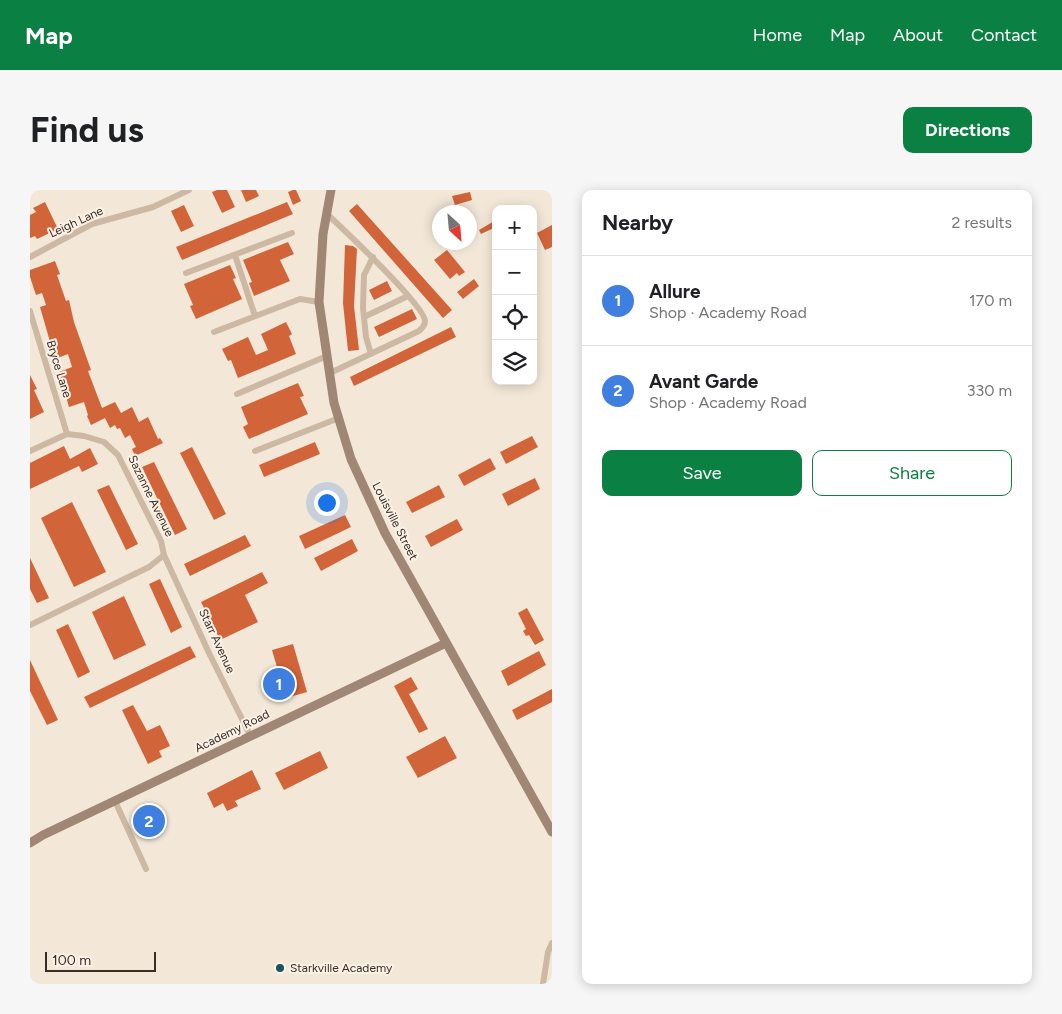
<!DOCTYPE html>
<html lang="en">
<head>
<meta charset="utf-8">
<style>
	body { margin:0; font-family:Figtree,sans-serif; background:#f6f6f6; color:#202124 }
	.controls { position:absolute; right:15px; top:15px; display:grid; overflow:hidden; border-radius:10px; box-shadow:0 2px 12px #0003 }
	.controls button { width:45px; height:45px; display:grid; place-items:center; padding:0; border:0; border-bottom:1px solid #e0e0e0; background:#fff; color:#202124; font:25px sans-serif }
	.compass { position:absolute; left:402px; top:15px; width:45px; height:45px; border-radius:50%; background:#fff; box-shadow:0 2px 12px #0003; rotate:154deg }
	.scale { position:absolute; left:15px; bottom:12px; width:111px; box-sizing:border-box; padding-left:5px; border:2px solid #372c26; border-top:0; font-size:14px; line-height:18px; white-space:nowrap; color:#372c26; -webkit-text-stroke:4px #fbf2e5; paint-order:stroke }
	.you { position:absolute; left:296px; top:312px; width:18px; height:18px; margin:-12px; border:4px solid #fff; border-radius:50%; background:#1a73e8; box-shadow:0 0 0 8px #1a73e833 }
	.badge { display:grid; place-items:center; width:32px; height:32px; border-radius:50%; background:#0b8043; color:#fff; font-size:16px; font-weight:700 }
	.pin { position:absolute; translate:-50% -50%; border:2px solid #fff; box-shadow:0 1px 5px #0006 }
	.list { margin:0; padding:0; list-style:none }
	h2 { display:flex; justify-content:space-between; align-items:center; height:65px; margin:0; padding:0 20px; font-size:21px }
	h2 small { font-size:16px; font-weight:400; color:#757577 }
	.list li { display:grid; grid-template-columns:32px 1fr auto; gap:15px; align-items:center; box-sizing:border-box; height:90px; padding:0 20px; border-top:1px solid #e0e0e0 }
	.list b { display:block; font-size:19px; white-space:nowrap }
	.list p { margin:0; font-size:16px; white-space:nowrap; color:#757577 }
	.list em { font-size:16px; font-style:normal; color:#757577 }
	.actions { display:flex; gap:10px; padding:15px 20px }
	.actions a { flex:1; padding:11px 0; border:1px solid #0b8043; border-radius:10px; text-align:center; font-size:18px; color:#0b8043 }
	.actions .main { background:#0b8043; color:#fff }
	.icon { flex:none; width:28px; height:28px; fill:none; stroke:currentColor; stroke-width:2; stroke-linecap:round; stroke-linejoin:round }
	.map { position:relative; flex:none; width:522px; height:794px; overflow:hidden; border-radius:10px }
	header { display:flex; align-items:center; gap:30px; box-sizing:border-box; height:70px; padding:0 25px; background:#0b8043; color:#fff }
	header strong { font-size:24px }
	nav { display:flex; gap:28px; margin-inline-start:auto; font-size:18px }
	.intro { display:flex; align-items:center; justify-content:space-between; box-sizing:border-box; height:120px; padding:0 30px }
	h1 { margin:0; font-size:35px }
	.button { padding:12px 22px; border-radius:10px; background:#0b8043; color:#fff; font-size:18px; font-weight:700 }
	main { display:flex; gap:30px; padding:0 30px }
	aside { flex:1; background:#fff; border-radius:10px; box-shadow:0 2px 12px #0003 }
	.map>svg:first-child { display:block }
	.building { fill:#d16539 }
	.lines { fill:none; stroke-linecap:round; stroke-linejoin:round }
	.street { stroke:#ccb8a3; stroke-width:6 }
	.secondary { stroke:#a08674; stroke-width:9 }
	.poi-dot { fill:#18545c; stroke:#fbf2e5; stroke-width:2 }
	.labels { text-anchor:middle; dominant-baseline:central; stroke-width:4; stroke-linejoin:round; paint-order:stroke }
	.street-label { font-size:12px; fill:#372c26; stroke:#fbf2e5 }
	.poi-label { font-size:12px; fill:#372c26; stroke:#fbf2e5; text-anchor:start }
</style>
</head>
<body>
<header>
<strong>Map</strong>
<nav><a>Home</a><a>Map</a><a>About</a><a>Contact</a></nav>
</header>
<div class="intro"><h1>Find us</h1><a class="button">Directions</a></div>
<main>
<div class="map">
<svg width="522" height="794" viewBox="0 0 522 794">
	<rect width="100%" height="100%" fill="#f3e8d8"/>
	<!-- building -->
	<path class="building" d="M187,0H197L205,17L192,23L182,2Z
		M211,0H226L229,6L216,12Z
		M263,0H266L271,11L263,15L258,2Z
		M440,2L442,10L425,15L422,6Z
		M15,12L28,39L7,49L5,46L0,48V25L6,22L3,18Z
		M257,12L263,24L152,70L146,57Z
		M327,14L422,120L413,128L319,21Z
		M154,15L164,36L151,42L141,21Z
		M466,30V37L451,44L449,40Z
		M522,35V57L515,60L507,43Z
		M258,52L264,64L250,70L260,91L224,106L219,93L222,92L213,70Z
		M315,55L323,56L327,59L324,116L329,160L318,161L313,113Z
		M417,60L435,82L429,86L427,83L420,89L404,70Z
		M25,71L30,84L27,85L36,111L39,110L44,132L61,180L58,181L72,218L85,212L91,223L102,217L109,232L118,227L128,249L130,248L133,253L105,266L102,259L106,257L100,245L95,248L90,238L87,239L85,235L80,238L75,228L61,235L57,226L58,225L54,212L39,217L29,182L42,177L38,164L25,169L10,117L16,115L12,103L6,105L0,87V80Z
		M200,75L206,88L203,89L212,109L166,129L160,116L163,115L154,94Z
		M444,89L449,96L433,109L427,102Z
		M357,91L362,101L344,110L339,100Z
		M382,119L387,129L349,147L344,137Z
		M256,132L262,144L259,146L266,164L208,188L201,170L198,171L192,159L218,147L226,165L238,160L231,144Z
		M421,137L426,147L324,196L320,187Z
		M0,185L7,199L4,200L14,222L0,229Z
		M268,193L274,206L270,207L278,224L219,249L213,237L218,234L211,217Z
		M502,246L508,257L476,274L470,262Z
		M285,252L290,264L234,287L229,275Z
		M34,256L40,269L60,258L68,274L52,282L49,276L0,299V273Z
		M162,257L196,324L184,330L150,263Z
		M460,268L466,279L434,296L428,285Z
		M124,272L157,339L145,345L112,277Z
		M505,288L510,299L478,316L472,304Z
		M79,295L108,354L96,360L67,300Z
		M409,295L415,307L382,323L376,312Z
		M42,312L76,382L44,397L11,328Z
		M315,325L321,337L275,359L269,346Z
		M427,329L433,340L401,357L395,346Z
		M215,345L221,356L160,386L154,374Z
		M322,349L328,361L291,381L284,368Z
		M0,368L19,408L7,413L0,399Z
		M232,382L238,393L215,405L228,432L190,450L171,412Z
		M130,389L152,437L141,443L119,394Z
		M94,406L116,455L84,470L62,422Z
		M497,418L514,450L505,455L499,445L496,446L493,441L496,439L488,423Z
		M38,434L60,482L48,488L26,440Z
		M263,454L277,502L256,508L242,460Z
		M160,456L166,467L60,518L54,507Z
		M509,461L516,475L478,496L471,481Z
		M0,470L28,530L17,535L0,501Z
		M381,487L388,499L379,504L398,539L389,543L364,496Z
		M522,499V512L487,530L482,520Z
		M103,515L117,541L130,535L140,556L129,561L132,567L118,574L92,520Z
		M415,546L427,568L388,588L376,567Z
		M290,561L298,578L254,600L245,583Z
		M222,580L231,599L205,611L208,616L197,621L193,613L184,618L177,603Z"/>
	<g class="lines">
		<!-- street -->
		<path class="street" d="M297,24C312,38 395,116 395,131C395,136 392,138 389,141L300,183
			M205,65L225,126
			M0,67L62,34L123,17L159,0
			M156,83L262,43
			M0,121L37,244
			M334,127L378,106
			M184,142L270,109L289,112
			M341,164L336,147L333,118L334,85L343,67
			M207,204L297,166
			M0,261L37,244L54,246L74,252L88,265L131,351L134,365L179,463L221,547
			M225,261L309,228
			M0,435L119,377L134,365
			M85,611L116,679
			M513,794L518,762L522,753"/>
		<!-- secondary -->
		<path class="secondary" d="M301,0L293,44L289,112L304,213L321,269L355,343L522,642
			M0,653L13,645L416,453"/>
	</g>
	<!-- markers -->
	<circle class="poi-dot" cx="250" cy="778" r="5"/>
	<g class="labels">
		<!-- street labels -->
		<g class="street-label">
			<text transform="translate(46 32) rotate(-25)">Leigh Lane</text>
			<text transform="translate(29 179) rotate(73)">Bryce Lane</text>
			<text transform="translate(121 306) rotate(64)">Sazanne Avenue</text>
			<text transform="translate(365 331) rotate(63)">Louisville Street</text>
			<text transform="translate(187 451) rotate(65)">Starr Avenue</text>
			<text transform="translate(202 541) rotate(-26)">Academy Road</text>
		</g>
		<!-- poi labels -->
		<g class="poi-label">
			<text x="260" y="778">Starkville Academy</text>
		</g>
	</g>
</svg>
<div class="controls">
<button>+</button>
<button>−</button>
<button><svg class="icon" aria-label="locate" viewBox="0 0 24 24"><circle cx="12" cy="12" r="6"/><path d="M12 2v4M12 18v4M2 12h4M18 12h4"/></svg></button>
<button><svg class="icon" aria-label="layers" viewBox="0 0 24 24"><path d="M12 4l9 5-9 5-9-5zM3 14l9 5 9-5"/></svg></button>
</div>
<svg class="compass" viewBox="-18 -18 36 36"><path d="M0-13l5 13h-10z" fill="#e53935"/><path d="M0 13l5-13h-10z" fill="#757577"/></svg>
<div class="scale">100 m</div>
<div class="you"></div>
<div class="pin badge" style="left:249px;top:494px;background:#3f7fe0">1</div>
<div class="pin badge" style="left:119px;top:631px;background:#3f7fe0">2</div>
</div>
<aside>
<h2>Nearby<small>2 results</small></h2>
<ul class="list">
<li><span class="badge" style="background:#3f7fe0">1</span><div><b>Allure</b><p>Shop · Academy Road</p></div><em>170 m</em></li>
<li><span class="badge" style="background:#3f7fe0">2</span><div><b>Avant Garde</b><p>Shop · Academy Road</p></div><em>330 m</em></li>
</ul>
<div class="actions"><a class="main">Save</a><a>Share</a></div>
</aside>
</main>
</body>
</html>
